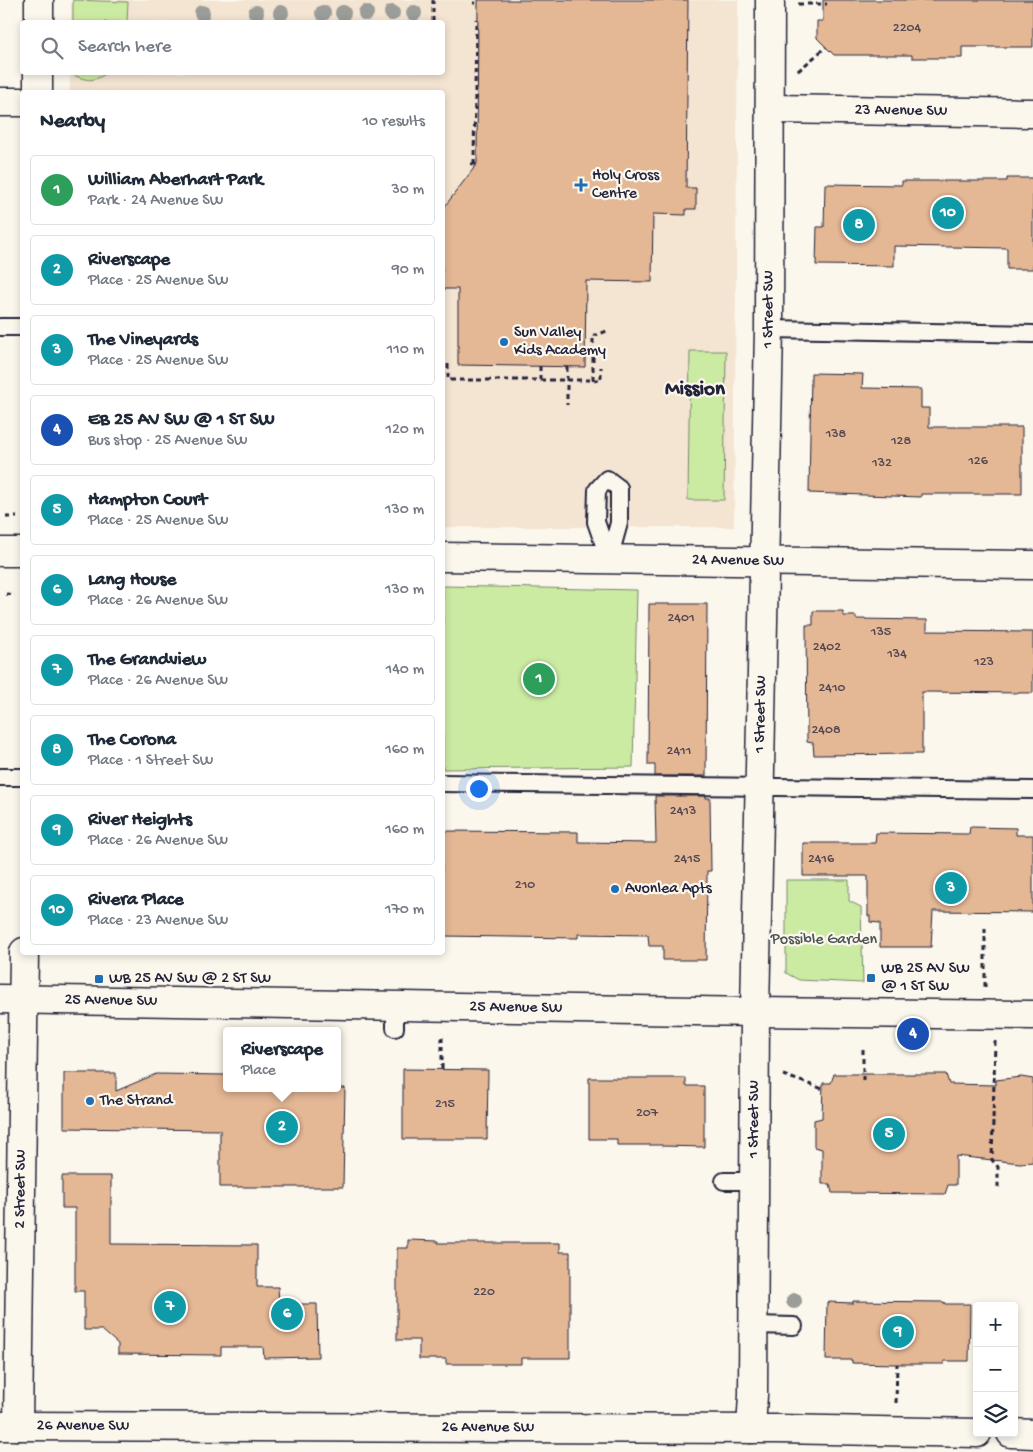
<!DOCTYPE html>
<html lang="en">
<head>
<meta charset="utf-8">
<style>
	body { margin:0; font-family:"Gochi Hand",sans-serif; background:#f2f2f3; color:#1f2937 }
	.controls { position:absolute; right:15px; bottom:15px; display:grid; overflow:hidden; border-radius:5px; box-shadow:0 2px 8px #0003 }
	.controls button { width:45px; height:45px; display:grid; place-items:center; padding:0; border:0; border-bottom:1px solid #e0e1e3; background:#fff; color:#1f2937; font:25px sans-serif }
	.you { position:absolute; left:478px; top:788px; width:18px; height:18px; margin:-12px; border:4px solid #fff; border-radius:50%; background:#1a73e8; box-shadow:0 0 0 8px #1a73e833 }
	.badge { display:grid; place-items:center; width:32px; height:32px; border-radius:50%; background:#0f766e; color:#fff; font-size:16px; font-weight:700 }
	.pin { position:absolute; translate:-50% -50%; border:2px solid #fff; box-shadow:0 1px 5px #0006 }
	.popup { position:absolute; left:223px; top:1027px; width:118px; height:65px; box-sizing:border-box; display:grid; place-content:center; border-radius:5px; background:#fff; filter:drop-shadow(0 1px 4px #0005); font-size:16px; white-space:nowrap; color:#747a83 }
	.popup b { font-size:19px; color:#1f2937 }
	.popup::after { content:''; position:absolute; left:50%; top:100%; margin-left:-10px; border:10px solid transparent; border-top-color:#fff }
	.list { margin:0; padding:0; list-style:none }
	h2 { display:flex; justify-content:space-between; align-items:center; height:65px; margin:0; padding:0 20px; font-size:21px }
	h2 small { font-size:16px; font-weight:400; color:#747a83 }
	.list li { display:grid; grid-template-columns:32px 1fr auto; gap:15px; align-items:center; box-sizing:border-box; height:70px; margin:0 10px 10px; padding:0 10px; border:1px solid #e0e1e3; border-radius:5px }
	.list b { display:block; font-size:19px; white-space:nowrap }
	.list p { margin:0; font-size:16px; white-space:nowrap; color:#747a83 }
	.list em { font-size:16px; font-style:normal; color:#747a83 }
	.icon { flex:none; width:28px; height:28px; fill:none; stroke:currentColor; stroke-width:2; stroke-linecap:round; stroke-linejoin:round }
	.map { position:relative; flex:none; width:1033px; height:1452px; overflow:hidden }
	.search { position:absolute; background:#fff; box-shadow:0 2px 8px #0003; left:20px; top:20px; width:425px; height:55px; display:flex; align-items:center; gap:12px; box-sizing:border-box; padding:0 18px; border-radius:5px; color:#747a83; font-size:19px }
	.panel { position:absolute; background:#fff; box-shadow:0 2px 8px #0003; left:20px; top:90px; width:425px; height:865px; border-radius:5px }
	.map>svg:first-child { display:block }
	.built { fill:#f4e4d2 }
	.green { fill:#cceba2; stroke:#77866e }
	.building { fill:#e4b795; stroke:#22223b }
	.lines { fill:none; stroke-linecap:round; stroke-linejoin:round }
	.service-casing { stroke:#22223b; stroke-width:20 }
	.minor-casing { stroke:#22223b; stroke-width:31 }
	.tertiary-casing { stroke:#22223b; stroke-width:31 }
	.path { stroke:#22223b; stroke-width:3; stroke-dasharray:5 4; stroke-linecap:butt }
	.service { stroke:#fbf7ec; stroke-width:16 }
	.minor { stroke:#fbf7ec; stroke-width:28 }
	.tertiary { stroke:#fbf7ec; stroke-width:28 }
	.tree { fill:#9b9d99 }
	.poi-dot { fill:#1f6fb2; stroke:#fbf7ec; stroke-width:2 }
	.labels { text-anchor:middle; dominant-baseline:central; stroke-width:4.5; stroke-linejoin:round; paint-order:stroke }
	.number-label { font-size:14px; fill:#524752 }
	.street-label { font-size:16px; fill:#22223b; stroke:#fbf7ec }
	.poi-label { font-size:16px; fill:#22223b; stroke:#fbf7ec; text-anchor:start }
	.park-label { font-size:16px; fill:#4c5455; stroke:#fbf7ec }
	.district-label { font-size:21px; font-weight:bold; fill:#22223b; stroke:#fbf7ec }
</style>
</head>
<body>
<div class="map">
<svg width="1033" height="1452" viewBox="0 0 1033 1452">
	<rect width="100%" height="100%" fill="#fbf7ec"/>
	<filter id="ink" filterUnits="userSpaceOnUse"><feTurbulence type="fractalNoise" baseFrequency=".02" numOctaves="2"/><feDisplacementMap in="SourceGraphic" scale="10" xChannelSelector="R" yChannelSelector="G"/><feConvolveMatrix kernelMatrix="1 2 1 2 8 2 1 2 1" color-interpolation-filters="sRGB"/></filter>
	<g filter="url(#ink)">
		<!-- built -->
		<path class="built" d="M71,0H738L734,527H443L442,92H70V73L442,72V22H71Z"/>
		<!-- green -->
		<path class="green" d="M73,0L128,2L127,22H73Z
			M73,73V72L107,73C93,82 88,81 73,75Z
			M690,351H726L724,500H688Z
			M443,586L637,590L633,767L443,769Z
			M786,880H849V901L861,907L863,983L799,980L786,973Z"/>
		<!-- building -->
		<path class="building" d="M478,0H688L686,188H696V209H686V215L653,214L652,282L586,281L585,367L458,365V289H442V210L477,164Z
			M823,0H1033V47H962V58H912V55H834L817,38V21H823Z
			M1007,178H1033V269H1007V248L894,246V266L816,265L817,227H824L825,184L902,185V181H1007Z
			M811,373L863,374L862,388L921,389V408H929V427H1022V494H921V497L809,493Z
			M649,604H707L706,776H655V765H648Z
			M813,611H843V616H856V619L927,620V631L1033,632V693L922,692V754L814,755L813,743L807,742L806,625H813Z
			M655,796H706V798H710L711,871H707L706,960H663V946H649L648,935L578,934V938L442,936V831L578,832V842L656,843Z
			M970,827L1016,828V835H1033V912L933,911L931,947H880V923L870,922V916H868V876H803V843H875L876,833L969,834Z
			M403,1069L488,1070L487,1139H403Z
			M64,1073H116V1091L156,1074L227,1075V1088H345L343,1187H220V1130L64,1128Z
			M834,1074H946L949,1084L996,1085V1080L1021,1077L1033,1079V1162L1020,1163L956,1156V1185H948L945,1194L832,1193L830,1184H822V1149L814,1147V1120L822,1118L823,1083H831Z
			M589,1078H686V1086H704V1147L662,1146V1145H617V1139H589Z
			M62,1176H111V1244L257,1245V1287H278L279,1304H317L318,1357L264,1358L263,1347H221V1355L118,1354V1344L102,1330H84V1291H75V1208H62Z
			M408,1240L438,1241V1243H560V1252H570V1358H521V1364H446V1359H419V1340H397V1248H408Z
			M853,1301L944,1302L945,1304H970L969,1361H944V1364H897L852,1363V1360H826L827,1302L853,1303Z"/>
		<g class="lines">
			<!-- service casing -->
			<g class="service-casing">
				<path id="service" d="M0,327H22
					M769,329L1033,334
					M607,479L619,488V523L609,559L596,522L597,490Z
					M0,777H22
					M442,783L1033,790
					M395,1028V1006
					M724,1181H754
					M754,1325L794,1326"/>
			</g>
			<!-- minor casing -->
			<g class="minor-casing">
				<g id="minor">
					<path d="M0,102H22"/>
					<path id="s1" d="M770,109L1033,113"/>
					<path d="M0,552H22"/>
					<path id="s2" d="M442,557L1033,565"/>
					<path id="s3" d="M18,1426L778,1429L977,1433"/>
					<path id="s4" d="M751,1429L753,1395L755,1012L769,329L770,0"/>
					<path d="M1011,1433L1033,1434"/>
				</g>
			</g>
			<!-- tertiary casing -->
			<g class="tertiary-casing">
				<g id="tertiary">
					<path d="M39,22V0"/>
					<path d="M38,92V72"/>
					<path id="s5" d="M0,999L755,1012L1033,1015"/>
					<path id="s6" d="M0,1426H18L24,952"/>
				</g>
			</g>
			<!-- path -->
			<path class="path" d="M473,3H475
				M798,4H827
				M433,22V0
				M798,71L826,47
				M471,164H477
				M474,164L476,19
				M448,364V380H601V367
				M540,366V380
				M567,367V405
				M593,380V335H597L609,330
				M6,517H17
				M6,594L15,595
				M985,987V927
				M995,1041L992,1160L998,1167V1191
				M863,1049V1083
				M442,1069V1035
				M783,1075L823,1089
				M896,1403L897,1364"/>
			<!-- service -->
			<use href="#service" class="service"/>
			<!-- minor -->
			<use href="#minor" class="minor"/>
			<!-- tertiary -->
			<use href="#tertiary" class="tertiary"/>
		</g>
		<!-- trees -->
		<g class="tree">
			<circle cx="202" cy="13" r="8"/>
			<circle cx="256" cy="13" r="8"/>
			<circle cx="281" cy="13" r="8"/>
			<circle cx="323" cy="13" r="8"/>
			<circle cx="343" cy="13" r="8"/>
			<circle cx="366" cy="13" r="8"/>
			<circle cx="392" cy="13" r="8"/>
			<circle cx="414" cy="13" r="8"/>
			<circle cx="794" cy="1301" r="8"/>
		</g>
	</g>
	<!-- markers -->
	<g class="poi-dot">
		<path d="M578.5 177.5h5v5h5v5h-5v5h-5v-5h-5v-5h5z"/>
		<circle cx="504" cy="342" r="5"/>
		<circle cx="615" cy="889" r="5"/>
		<rect x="866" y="973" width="10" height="10" rx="2.5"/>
		<rect x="94" y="974" width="10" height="10" rx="2.5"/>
		<circle cx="90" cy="1101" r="5"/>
	</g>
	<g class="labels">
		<!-- number labels -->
		<g class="number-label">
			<text x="907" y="28">2204</text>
			<text x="836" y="434">138</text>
			<text x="901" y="441">128</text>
			<text x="978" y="461">126</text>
			<text x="882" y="463">132</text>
			<text x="681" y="618">2401</text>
			<text x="881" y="632">135</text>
			<text x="827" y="647">2402</text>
			<text x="897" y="654">134</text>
			<text x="984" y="662">123</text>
			<text x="832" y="688">2410</text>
			<text x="826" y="730">2408</text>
			<text x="679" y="751">2411</text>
			<text x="683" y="811">2413</text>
			<text x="687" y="859">2415</text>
			<text x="821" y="859">2416</text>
			<text x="525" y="885">210</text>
			<text x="445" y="1104">215</text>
			<text x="647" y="1113">207</text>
			<text x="484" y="1292">220</text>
		</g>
		<!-- street labels -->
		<g class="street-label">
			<text stroke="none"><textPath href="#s1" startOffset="131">23 Avenue SW</textPath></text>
			<text stroke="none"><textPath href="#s4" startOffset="1120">1 Street SW</textPath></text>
			<text stroke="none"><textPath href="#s2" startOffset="296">24 Avenue SW</textPath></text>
			<text stroke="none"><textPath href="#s4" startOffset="715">1 Street SW</textPath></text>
			<text stroke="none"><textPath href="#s5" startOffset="111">25 Avenue SW</textPath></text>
			<text stroke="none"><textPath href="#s5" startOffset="516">25 Avenue SW</textPath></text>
			<text stroke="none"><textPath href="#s4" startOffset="310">1 Street SW</textPath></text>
			<text stroke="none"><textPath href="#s6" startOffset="255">2 Street SW</textPath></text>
			<text stroke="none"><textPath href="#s3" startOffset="65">26 Avenue SW</textPath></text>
			<text stroke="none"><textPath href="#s3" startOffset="470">26 Avenue SW</textPath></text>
		</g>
		<!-- poi labels -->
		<g class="poi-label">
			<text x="592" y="176">Holy Cross<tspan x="592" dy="18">Centre</tspan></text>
			<text x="514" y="333">Sun Valley<tspan x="514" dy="18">Kids Academy</tspan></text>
			<text x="625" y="889">Avonlea Apts</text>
			<text x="881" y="969">WB 25 AV SW<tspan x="881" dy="18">@ 1 ST SW</tspan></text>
			<text x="109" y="979">WB 25 AV SW @ 2 ST SW</text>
			<text x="100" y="1101">The Strand</text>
		</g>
		<!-- park labels -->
		<g class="park-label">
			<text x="824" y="940">Possible Garden</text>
		</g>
		<!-- district labels -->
		<g class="district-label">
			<text x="695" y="390">Mission</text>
		</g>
	</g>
</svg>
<div class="controls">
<button>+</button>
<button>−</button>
<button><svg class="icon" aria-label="layers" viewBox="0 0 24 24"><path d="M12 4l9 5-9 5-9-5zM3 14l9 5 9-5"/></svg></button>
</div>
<div class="you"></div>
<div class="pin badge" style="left:539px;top:679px;background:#2e9e5b">1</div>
<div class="pin badge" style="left:282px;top:1127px;background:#0f9aa8">2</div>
<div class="popup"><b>Riverscape</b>Place</div>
<div class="pin badge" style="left:951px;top:888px;background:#0f9aa8">3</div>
<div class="pin badge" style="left:913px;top:1034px;background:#1a4fb4">4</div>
<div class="pin badge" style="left:889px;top:1134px;background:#0f9aa8">5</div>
<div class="pin badge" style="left:287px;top:1314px;background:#0f9aa8">6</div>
<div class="pin badge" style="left:170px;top:1307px;background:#0f9aa8">7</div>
<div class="pin badge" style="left:859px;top:225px;background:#0f9aa8">8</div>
<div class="pin badge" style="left:898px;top:1332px;background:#0f9aa8">9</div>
<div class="pin badge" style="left:948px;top:213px;background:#0f9aa8">10</div>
<div class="search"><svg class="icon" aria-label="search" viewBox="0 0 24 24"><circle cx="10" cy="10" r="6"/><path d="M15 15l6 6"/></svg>Search here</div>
<section class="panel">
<h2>Nearby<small>10 results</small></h2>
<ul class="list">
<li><span class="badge" style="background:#2e9e5b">1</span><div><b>William Aberhart Park</b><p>Park · 24 Avenue SW</p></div><em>30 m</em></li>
<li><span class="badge" style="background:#0f9aa8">2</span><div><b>Riverscape</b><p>Place · 25 Avenue SW</p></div><em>90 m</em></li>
<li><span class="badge" style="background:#0f9aa8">3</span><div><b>The Vineyards</b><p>Place · 25 Avenue SW</p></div><em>110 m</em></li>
<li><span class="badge" style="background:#1a4fb4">4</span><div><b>EB 25 AV SW @ 1 ST SW</b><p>Bus stop · 25 Avenue SW</p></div><em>120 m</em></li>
<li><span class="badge" style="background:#0f9aa8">5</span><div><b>Hampton Court</b><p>Place · 25 Avenue SW</p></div><em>130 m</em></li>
<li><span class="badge" style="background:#0f9aa8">6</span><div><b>Lang House</b><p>Place · 26 Avenue SW</p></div><em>130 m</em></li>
<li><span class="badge" style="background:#0f9aa8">7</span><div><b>The Grandview</b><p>Place · 26 Avenue SW</p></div><em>140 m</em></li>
<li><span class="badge" style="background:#0f9aa8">8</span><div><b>The Corona</b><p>Place · 1 Street SW</p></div><em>160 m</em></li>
<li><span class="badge" style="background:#0f9aa8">9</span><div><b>River Heights</b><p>Place · 26 Avenue SW</p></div><em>160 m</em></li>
<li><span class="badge" style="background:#0f9aa8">10</span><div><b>Rivera Place</b><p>Place · 23 Avenue SW</p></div><em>170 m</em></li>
</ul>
</section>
</div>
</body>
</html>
